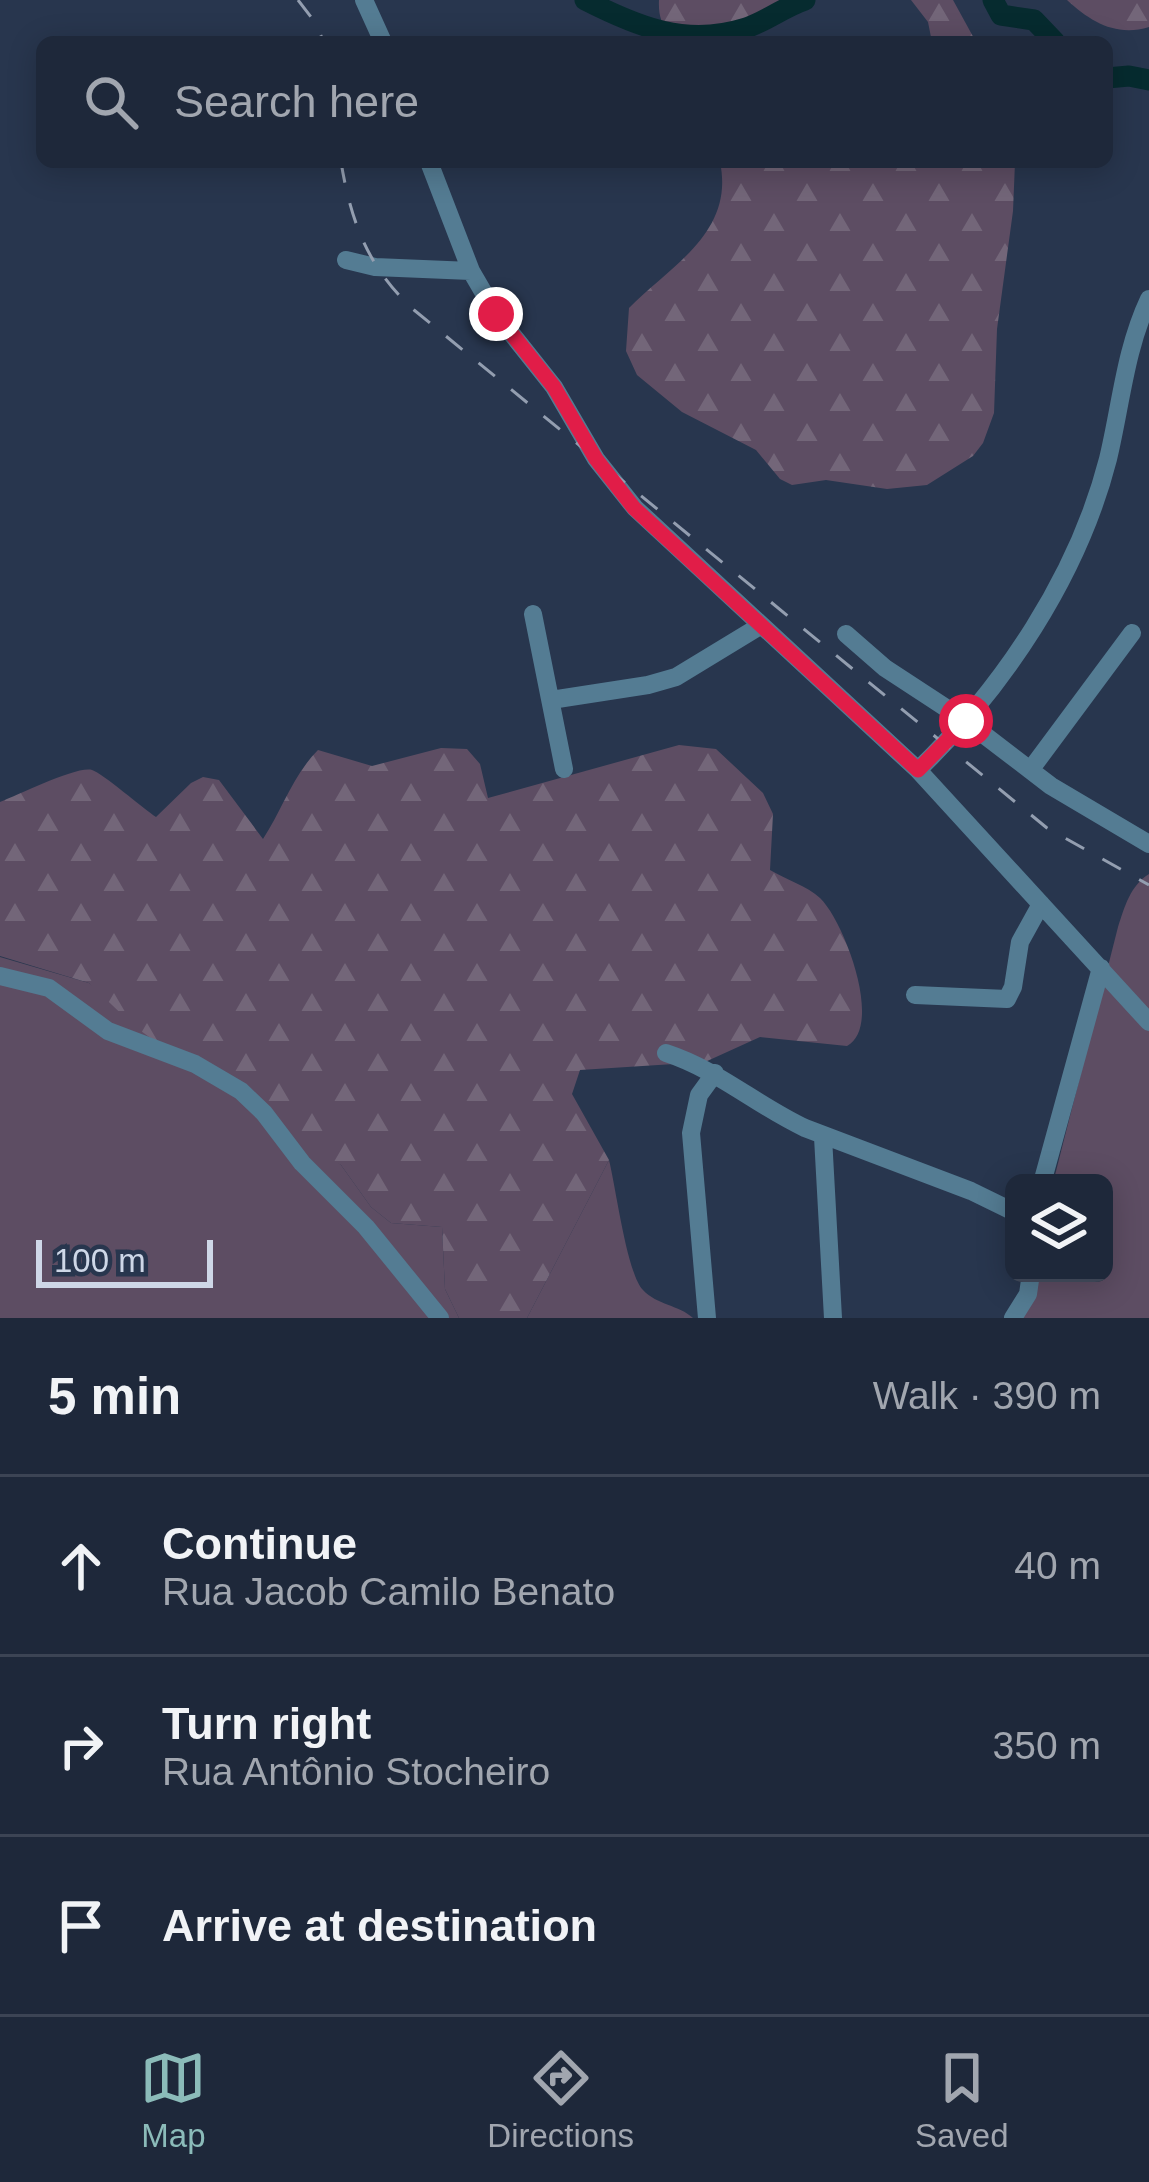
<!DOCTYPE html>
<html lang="en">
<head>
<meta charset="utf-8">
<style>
	body { margin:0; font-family:Arial,sans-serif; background:#2b3445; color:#f1f3f6 }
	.controls { position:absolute; right:36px; bottom:36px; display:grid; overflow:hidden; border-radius:18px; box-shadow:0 6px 30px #0003 }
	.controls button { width:108px; height:108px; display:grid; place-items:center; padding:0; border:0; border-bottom:3px solid #3c4454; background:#1e283a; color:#f1f3f6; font:60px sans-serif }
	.scale { position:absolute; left:36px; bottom:30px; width:177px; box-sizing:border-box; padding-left:12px; border:6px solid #ced7e7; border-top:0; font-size:33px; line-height:42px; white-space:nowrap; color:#ced7e7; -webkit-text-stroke:9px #28364e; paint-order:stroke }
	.stop { position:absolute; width:36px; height:36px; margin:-27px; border:9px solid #e11d48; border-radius:50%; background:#fff }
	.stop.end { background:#e11d48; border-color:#fff; box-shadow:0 3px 12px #0008 }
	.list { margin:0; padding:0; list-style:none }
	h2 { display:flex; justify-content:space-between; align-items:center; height:156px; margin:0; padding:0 48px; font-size:51px }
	h2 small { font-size:39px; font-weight:400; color:#a1a6af }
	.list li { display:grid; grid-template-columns:78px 1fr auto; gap:36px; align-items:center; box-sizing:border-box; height:180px; padding:0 48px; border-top:3px solid #3c4454 }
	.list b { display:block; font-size:45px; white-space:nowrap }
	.list p { margin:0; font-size:39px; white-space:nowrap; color:#a1a6af }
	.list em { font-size:39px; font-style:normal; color:#a1a6af }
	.icon { flex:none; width:66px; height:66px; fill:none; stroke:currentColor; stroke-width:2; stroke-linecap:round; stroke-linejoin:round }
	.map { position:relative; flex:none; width:1149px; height:1318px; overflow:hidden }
	.search { position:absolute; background:#1e283a; box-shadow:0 6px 30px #0003; left:36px; right:36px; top:36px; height:132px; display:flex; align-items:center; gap:30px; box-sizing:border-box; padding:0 42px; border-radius:18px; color:#a1a6af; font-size:45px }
	.sheet { height:696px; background:#1e283a }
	nav { display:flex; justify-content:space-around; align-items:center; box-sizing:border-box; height:168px; border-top:3px solid #3c4454; background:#1e283a; font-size:33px; color:#a1a6af }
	nav a { display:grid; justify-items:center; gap:6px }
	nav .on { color:#8bbbb9 }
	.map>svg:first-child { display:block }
	.grass { fill:#5d4d63 }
	.forest { fill:url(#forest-firs) }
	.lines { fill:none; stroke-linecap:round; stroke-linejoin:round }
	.river { stroke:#062b2f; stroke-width:21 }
	.minor { stroke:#547c93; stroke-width:18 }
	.rail { stroke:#939eb0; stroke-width:3; stroke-dasharray:21 21; stroke-linecap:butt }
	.route { stroke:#e11d48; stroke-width:15 }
</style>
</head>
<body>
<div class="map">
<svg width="1149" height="1318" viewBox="0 0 1149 1318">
	<defs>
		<pattern id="forest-firs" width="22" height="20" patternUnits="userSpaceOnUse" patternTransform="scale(3)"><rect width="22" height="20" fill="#5d4d63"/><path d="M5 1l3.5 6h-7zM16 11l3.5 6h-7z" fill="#736679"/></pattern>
	</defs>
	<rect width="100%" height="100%" fill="#28364e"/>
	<!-- grass -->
	<path class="grass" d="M1149,874V1318H1015L1034,1273H1104V1183H1053L1118,927C1125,906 1130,886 1149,874Z
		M0,957L89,983L341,1165L371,1207L391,1223L442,1227L445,1289L459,1318H0Z
		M609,1160C616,1188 627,1274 643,1290C657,1305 679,1305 693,1318H527Z"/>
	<!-- forest -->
	<path class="forest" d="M659,0H797C767,17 655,78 659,0Z
		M911,0H953L976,42H932L928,22Z
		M1067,0H1149V27C1116,37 1091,22 1067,0Z
		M720,162H1015L1013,211L997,329L994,413L983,443L973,456L927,485L887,489L826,480L792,485L780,479L756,450L682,412L637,375L626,351L629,308C670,266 735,233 720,162Z
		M679,745L716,749L763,793L773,814L770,870C785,879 807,886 820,898C844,921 884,1026 847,1046L760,1037L705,1062L580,1070L572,1094L609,1160L527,1318H459L445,1289L442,1227L391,1223L371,1207L341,1165L296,1143L134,1026L89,983L0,956V802C19,795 76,766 92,770C102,773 144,809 156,817L191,783L203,777L219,780L263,839C282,810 293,775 318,750L372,766L441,748L467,749L480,764L488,798Z"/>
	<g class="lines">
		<!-- river -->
		<path class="river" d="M585,0C638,27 686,47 746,28C765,22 784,7 805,0
			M993,0L1001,15L1034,20L1055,42
			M1107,78L1129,76L1149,80"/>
		<!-- minor -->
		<path class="minor" d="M364,0L383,42
			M429,162L471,271L496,314L554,387L596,459L635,508L918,770L1149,1022
			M346,260L375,267L471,271
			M533,614L564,769
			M846,634L885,668L966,721L1051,786L1149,844
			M551,700L648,685L676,677L760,626
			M1031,769L1132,633
			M918,770C1004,687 1078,576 1108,459C1121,405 1125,350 1149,299
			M0,976L49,988L108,1031L195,1064L241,1091L264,1113L302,1163L366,1227L440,1318
			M915,995L1007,999L1013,987L1020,942L1041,904
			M666,1053C718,1070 756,1105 805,1128L971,1191L1014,1212
			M823,1137L833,1318
			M1042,1183L1101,968
			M707,1318L691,1133L699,1095L715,1073
			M1013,1318L1028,1294L1031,1273"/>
		<!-- rail -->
		<path class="rail" d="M298,0L314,21L324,42
			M341,162C351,222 368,268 414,310L1047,828L1149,885"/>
	</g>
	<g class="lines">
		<!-- route -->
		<path class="route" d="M496,314L554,387L596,459L634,508L918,770L966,721"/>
	</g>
</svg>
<div class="controls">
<button><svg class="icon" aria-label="layers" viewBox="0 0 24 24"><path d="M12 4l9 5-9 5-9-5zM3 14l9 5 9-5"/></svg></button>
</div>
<div class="scale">100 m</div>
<div class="stop" style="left:966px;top:721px"></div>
<div class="stop end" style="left:496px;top:314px"></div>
<div class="search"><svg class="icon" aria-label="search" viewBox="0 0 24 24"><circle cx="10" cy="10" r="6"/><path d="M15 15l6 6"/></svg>Search here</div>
</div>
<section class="sheet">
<h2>5 min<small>Walk · 390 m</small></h2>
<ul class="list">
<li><svg class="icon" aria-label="ahead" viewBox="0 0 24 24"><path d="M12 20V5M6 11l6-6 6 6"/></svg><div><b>Continue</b><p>Rua Jacob Camilo Benato</p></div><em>40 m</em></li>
<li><svg class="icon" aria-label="right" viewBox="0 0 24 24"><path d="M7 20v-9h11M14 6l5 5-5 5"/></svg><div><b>Turn right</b><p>Rua Antônio Stocheiro</p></div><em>350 m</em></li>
<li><svg class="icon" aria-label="arrive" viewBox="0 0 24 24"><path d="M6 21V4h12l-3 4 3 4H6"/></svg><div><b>Arrive at destination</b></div></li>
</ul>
</section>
<nav>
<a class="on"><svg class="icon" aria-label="map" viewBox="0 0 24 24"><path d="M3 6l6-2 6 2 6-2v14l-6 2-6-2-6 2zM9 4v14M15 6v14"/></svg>Map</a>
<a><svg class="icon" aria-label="directions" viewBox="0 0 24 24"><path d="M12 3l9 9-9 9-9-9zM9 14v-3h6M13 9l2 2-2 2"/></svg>Directions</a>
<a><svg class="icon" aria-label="saved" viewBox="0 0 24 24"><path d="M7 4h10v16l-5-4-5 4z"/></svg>Saved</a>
</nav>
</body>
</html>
